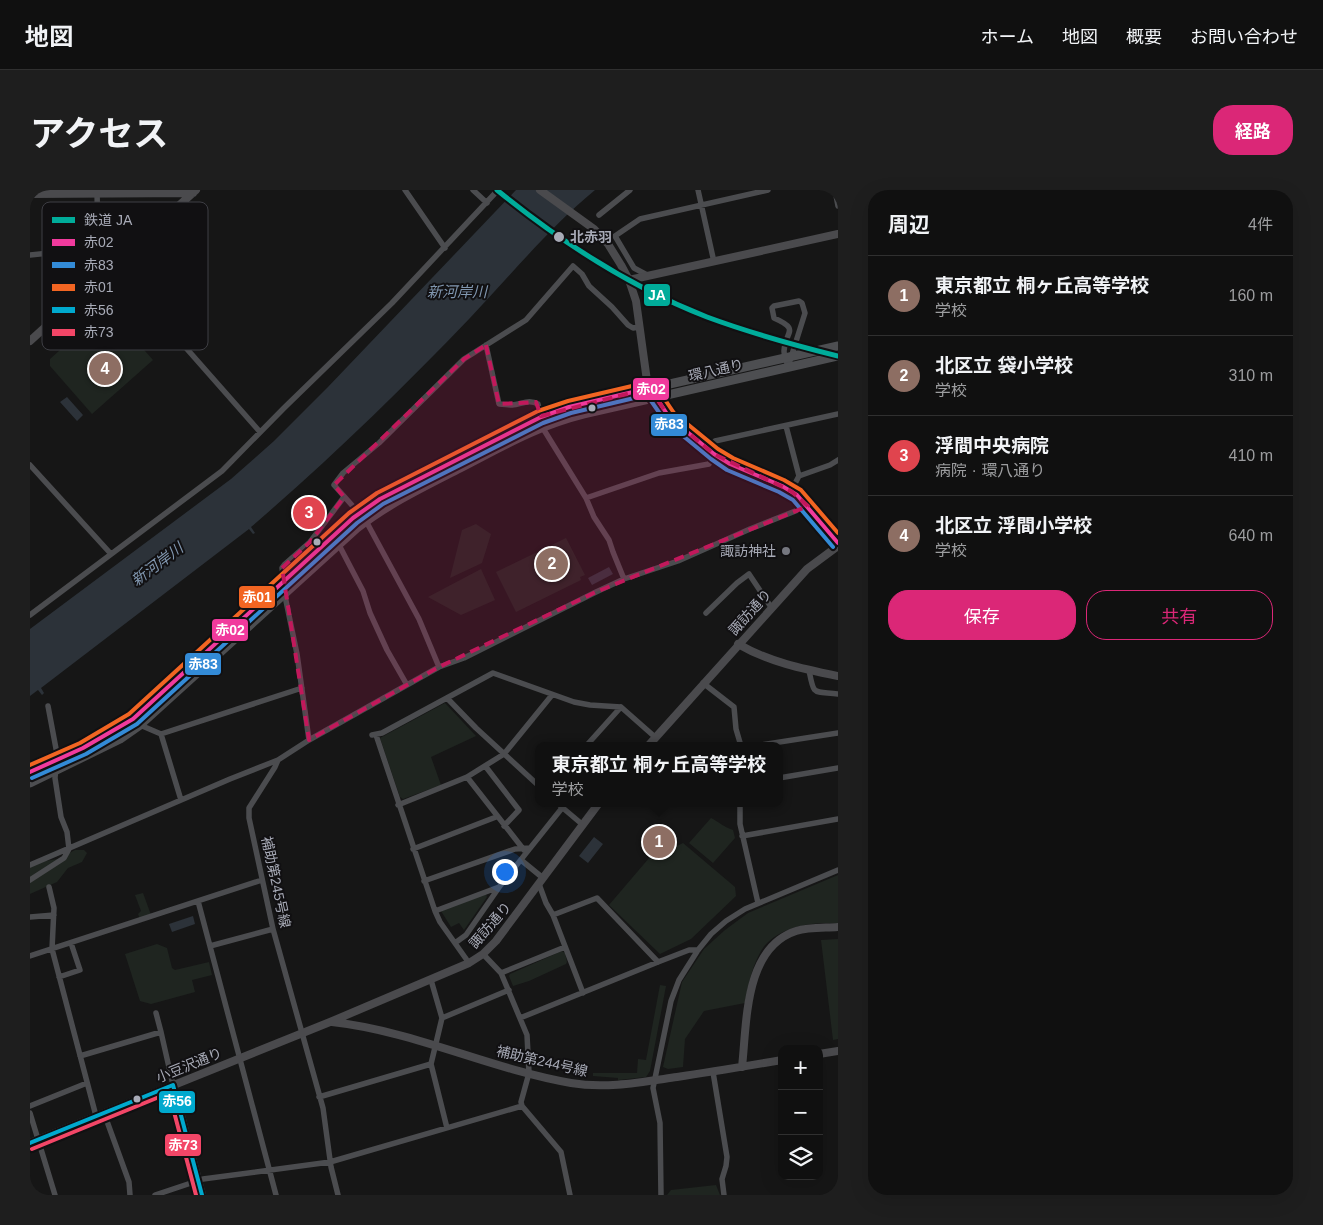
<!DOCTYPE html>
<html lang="ja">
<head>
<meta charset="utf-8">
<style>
	body { margin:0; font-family:Arial,"Noto Sans JP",sans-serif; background:#1e1e1e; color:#f1f3f6 }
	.controls { position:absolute; right:15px; bottom:15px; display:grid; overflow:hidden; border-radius:10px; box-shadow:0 5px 20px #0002 }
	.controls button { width:45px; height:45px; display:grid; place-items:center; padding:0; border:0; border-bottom:1px solid #303030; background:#101010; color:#f1f3f6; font:25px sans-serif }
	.you { position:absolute; left:474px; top:681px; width:18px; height:18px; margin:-12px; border:4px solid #fff; border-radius:50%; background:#1a73e8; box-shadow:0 0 0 8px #1a73e833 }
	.badge { display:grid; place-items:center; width:32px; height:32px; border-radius:50%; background:#db2777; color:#fff; font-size:16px; font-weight:700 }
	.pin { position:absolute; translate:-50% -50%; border:2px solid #fff; box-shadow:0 1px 5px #0006 }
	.popup { position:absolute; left:505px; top:552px; width:248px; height:65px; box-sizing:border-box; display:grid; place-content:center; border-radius:10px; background:#101010; filter:drop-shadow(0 1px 4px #0005); font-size:16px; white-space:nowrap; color:#9c9d9f }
	.popup b { font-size:19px; color:#f1f3f6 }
	.popup::after { content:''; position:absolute; left:50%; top:100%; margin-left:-10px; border:10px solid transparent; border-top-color:#101010 }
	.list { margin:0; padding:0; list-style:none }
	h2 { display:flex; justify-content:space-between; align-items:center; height:65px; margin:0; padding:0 20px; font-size:21px }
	h2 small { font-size:16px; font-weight:400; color:#9c9d9f }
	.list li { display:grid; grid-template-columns:32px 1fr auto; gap:15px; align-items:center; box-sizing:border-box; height:80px; padding:0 20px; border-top:1px solid #303030 }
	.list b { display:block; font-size:19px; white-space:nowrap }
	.list p { margin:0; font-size:16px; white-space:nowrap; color:#9c9d9f }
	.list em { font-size:16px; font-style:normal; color:#9c9d9f }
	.actions { display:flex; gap:10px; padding:15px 20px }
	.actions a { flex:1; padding:11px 0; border:1px solid #db2777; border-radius:20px; text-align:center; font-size:18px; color:#db2777 }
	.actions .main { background:#db2777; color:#fff }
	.icon { flex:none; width:28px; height:28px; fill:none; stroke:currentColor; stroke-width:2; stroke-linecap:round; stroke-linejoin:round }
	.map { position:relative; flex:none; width:808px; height:1005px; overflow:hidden; border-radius:20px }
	header { display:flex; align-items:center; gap:30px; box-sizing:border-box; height:70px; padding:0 25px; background:#101010; border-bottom:1px solid #303030 }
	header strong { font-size:24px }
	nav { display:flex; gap:28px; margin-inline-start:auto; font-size:18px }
	.intro { display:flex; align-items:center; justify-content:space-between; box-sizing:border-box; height:120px; padding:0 30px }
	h1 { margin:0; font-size:35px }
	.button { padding:12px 22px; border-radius:20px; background:#db2777; color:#fff; font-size:18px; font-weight:700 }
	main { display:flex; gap:30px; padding:0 30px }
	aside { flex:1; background:#101010; border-radius:20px; box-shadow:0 5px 20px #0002 }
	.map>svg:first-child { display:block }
	.green { fill:#1f2520 }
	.water { fill:#2c3239 }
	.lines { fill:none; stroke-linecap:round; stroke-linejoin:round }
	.street { stroke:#4b4c4f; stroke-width:5.5 }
	.secondary { stroke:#4a4a4d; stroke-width:8 }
	.primary { stroke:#4d4e51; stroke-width:9 }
	.bus-1-casing { stroke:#111012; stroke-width:8 }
	.bus-2-casing { stroke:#111012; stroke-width:8 }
	.bus-3-casing { stroke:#111012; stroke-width:8 }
	.bus-4-casing { stroke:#111012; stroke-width:8 }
	.bus-5-casing { stroke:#111012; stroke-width:8 }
	.bus-1 { stroke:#f13a9d; stroke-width:4 }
	.bus-2 { stroke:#338bd7; stroke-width:4 }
	.bus-3 { stroke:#f26522; stroke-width:4 }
	.bus-4 { stroke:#00a9ce; stroke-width:4 }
	.bus-5 { stroke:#f34667; stroke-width:4 }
	.rail-1-casing { stroke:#111012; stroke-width:9 }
	.rail-1 { stroke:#00ac9a; stroke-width:5 }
	.marked { fill:#c2185b; fill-opacity:0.2; stroke:#c2185b; stroke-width:4; stroke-dasharray:10 6; stroke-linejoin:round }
	.stop-dot { fill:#a8abb7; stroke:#111012; stroke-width:2 }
	.poi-dot { fill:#75777f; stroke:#111012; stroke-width:2 }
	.labels { text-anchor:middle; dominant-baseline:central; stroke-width:4; stroke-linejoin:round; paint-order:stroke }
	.stop-label { font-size:14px; font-weight:bold; fill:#a8abb7; stroke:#111012; text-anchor:start }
	.street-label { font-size:14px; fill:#a8abb7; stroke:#111012 }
	.poi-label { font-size:14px; fill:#a8abb7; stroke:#111012; text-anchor:end }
	.water-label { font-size:15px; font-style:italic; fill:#8197b0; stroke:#111012 }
	.key { fill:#111012; stroke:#3e3e44; stroke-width:1 }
	.key-label { font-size:14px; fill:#a8abb7 }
	.line-badge { stroke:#111012; stroke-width:2 }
	.badge-label { font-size:14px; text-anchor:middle; font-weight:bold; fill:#fff }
</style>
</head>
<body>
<header>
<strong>地図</strong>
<nav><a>ホーム</a><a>地図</a><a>概要</a><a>お問い合わせ</a></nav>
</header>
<div class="intro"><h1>アクセス</h1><a class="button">経路</a></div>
<main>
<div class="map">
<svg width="808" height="1005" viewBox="0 0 808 1005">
	<rect width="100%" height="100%" fill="#161616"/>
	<!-- green -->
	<path class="green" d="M77,118L123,170L62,224L20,176V169Z
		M446,334L461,344L452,373L420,388L432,340Z
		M536,348L555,385L550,387L551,390L486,422L466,382Z
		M451,379L465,410L431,425L398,407Z
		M415,513L446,546L401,567L411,595L373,609L370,607L350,548Z
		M681,628C689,632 694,637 703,640L705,648L683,673L659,653Z
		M637,647L647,656L653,653L705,697L706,706L661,749L630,764L579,715Z
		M45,660H54L57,663L52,672L38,678L27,692L0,704V677L15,671L28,669Z
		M808,685V734C784,730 744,738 731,761C722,777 718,795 715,813L674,821L655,849L653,877L638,879L633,877L652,792L674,759L695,740L718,723Z
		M113,703L121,725L110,729L108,724L111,721L105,705Z
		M456,704L457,707L434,740L429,733L421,737L411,721Z
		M808,749V849L803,850L791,750Z
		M127,754L137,758L142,778L145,780L179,772L182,785L162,790L165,802L121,814L110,811L95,764Z
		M532,761L535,763L537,772L536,774L499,791L483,796L479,786L480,784Z
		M630,795L636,796L620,881L616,887L588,890V888L563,886V883H607L608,869L616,870Z
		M686,995L690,1005H637L641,1000Z"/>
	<!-- water -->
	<path class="water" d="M486,0H565C519,38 481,85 440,128C370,201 298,271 221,337L225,343L223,344L219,339L11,498L14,503L12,505L8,500L0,506V439L201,289L244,251L297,198Z
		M37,207L53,225L47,231L30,212Z
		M579,377L583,384L562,395L558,388Z
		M564,647L573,654L558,673L549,666Z
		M163,726L165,734L142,742L139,734Z"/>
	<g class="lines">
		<!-- street -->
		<path class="street" d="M67,0L68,58
			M375,0L415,58
			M443,0L457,13
			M668,0L684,72
			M805,0L808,16
			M569,25L600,0
			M0,65L68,58L230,242
			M619,86L604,78L585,46L610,29L738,0
			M769,111L772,113L775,123L758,177C757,172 754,166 754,161C755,141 771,140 744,128L742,118L744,116Z
			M456,155L469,214C473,214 478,215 482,215C492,214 499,209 508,214L514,240L556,308L564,327L579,350L583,362L594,389
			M756,236L769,286
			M677,258L685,251L808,224
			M0,275L81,364
			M761,301L769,286L800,275L808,270
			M556,308L629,283L679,274L684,264
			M309,355L333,401L340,423L357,460L377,495
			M676,423L707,393L719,384L741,417
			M0,425L192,281L254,218L362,113L468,0
			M409,477L389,429L336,331L304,295L313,283L349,253L434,169L496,130L543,76L552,84L559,96L582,117L598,135L603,138L610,137
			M779,480C784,506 782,501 808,504
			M673,493L704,517L706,539L711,556
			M417,508L446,538L509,596
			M110,535L131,544L272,498
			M131,544L151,610
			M342,545L352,543L463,483L544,512L560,515L591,517L625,547
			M346,545L405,721L410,732L439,773
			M279,550L267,464L256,411L252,378L255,374L280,352L314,307
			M556,556L591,517
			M724,556L808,543
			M248,570L245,577L219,618V628L243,739L293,918L301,977L308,1005
			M456,577L489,620L474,636
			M437,587L494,660
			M749,588L808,578
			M527,613L553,635
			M710,613V634L728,713
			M368,615L437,587L474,564L522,505
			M712,646L808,629
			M383,659L466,627
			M491,670L513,688
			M0,675L200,589L248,570L279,550L409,477L434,468L566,402L594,389L648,371L720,339L778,316
			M0,690L34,668L39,659L37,642L31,627L25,588L27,564L18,516
			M394,691L485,659L500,658
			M509,694L516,713L523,725L553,803
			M19,697L24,718L22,759L66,926
			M168,711L246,1005
			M405,721L469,697
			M523,725L567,708L628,772
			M0,727L24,725
			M425,753L436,745L470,696L532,618
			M180,756L243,739
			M453,764L471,783L497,845L499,883L491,912L492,916L531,962L540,1005
			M0,766L232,690
			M471,783L535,757
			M29,787L50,780L41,753
			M401,790L412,828L401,874L417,938
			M126,823L131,842
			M412,828L479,800
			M490,828L628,772L659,760H668
			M50,866L131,842L143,895
			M683,882L697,967L696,976L692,989L694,1005
			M289,907L401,874
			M0,916L57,893
			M0,923L25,1005
			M74,923L99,992L100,1005
			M125,1005L173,989L300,972L492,916
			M631,1005L630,933L623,898L641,811L649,790L668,760L681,744L696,731L715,719L808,680"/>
		<!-- secondary -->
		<path class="secondary" d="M510,0L564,39L578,54L591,75L599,90L606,111L617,191L634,222L693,269L752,296L767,305L794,335L808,353
			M0,4L163,3
			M599,90L808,44
			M0,151L166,0
			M708,454C739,472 773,479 808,486
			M618,556L777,379L808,356
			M302,832C384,841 460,879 541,893C576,899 612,892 647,887C682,882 717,876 752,870
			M789,864L808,861
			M712,877C717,833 714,758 766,741C779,737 794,738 808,737
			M143,895L172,1005
			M0,953L300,832L439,773L453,764L466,751L569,613"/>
		<!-- primary -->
		<path class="primary" d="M0,582C36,567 71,551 103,529L323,328L350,309L493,235L518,224L569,210L808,156
			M0,593L90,549L110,535L327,338C359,313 395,296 430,278C473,256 506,236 554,224L808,166"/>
		<!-- bus-1 casing -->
		<g class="bus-1-casing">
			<path id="bus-1" d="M0,582L53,558L103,529L323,328L350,309L511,227L539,217L620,198L639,227L684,264L700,274L752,296L767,305L808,353"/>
		</g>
		<!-- bus-2 casing -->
		<g class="bus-2-casing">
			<path id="bus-2" d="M2,588L56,564L107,534L327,333L353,314L513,233L541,223L617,205L635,231L681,269L697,280L749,302L763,310L803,357"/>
		</g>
		<!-- bus-3 casing -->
		<g class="bus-3-casing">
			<path id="bus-3" d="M0,575L50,553L99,524L319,323L347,303L508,221L538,211L619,192H623L644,223L688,259L703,268L754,290L771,300L808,343"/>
		</g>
		<!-- bus-4 casing -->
		<g class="bus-4-casing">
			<path id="bus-4" d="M0,953L143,895L172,1005"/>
		</g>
		<!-- bus-5 casing -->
		<g class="bus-5-casing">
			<path id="bus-5" d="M2,959L139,903L166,1005"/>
		</g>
		<!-- bus-1 -->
		<use href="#bus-1" class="bus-1"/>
		<!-- bus-2 -->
		<use href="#bus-2" class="bus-2"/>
		<!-- bus-3 -->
		<use href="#bus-3" class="bus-3"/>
		<!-- bus-4 -->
		<use href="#bus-4" class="bus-4"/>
		<!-- bus-5 -->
		<use href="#bus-5" class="bus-5"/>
		<!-- rail-1 casing -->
		<g class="rail-1-casing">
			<path id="rail-1" d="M467,0C531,52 600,97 677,127C720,143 764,155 808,166"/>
		</g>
		<!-- rail-1 -->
		<use href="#rail-1" class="rail-1"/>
	</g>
	<!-- marked area -->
	<path class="marked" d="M456,155L469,214L506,212L511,226L620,198L639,227L684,264L761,301L778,316L566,402L409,477L279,550L252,378L280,352L314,307L304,295L434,169Z"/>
	<!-- markers -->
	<g class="stop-dot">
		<circle cx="529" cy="47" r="6"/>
		<circle cx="562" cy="218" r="4.5"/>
		<circle cx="287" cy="352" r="4.5"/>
		<circle cx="107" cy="909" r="4.5"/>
	</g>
	<circle class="poi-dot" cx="756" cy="361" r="5"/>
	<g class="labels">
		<!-- stop labels -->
		<g class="stop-label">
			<text x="540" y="47">北赤羽</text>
		</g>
		<!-- street labels -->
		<g class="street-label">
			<text transform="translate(686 180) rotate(-13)">環八通り</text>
			<text transform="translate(720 422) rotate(-48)">諏訪通り</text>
			<text transform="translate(246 692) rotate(78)">補助第245号線</text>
			<text transform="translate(460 735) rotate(-49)">諏訪通り</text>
			<text transform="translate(512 871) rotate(13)">補助第244号線</text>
			<text transform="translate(159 875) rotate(-22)">小豆沢通り</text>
		</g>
		<!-- poi labels -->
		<g class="poi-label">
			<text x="746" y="361">諏訪神社</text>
		</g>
		<!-- water labels -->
		<g class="water-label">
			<text x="427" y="101">新河岸川</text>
			<text transform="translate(127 374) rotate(-37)">新河岸川</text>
		</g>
	</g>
	<!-- legend -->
	<rect x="12" y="12" width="166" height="148" rx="8" class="key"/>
	<rect x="22" y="27" width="23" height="6" fill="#00ac9a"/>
	<rect x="22" y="49" width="23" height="7" fill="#f13a9d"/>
	<rect x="22" y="72" width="23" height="6" fill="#338bd7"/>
	<rect x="22" y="94" width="23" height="7" fill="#f26522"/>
	<rect x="22" y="117" width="23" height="6" fill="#00a9ce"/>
	<rect x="22" y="139" width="23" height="7" fill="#f34667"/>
	<g class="key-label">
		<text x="54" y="35">鉄道 JA</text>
		<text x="54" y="57">赤02</text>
		<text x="54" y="80">赤83</text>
		<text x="54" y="102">赤01</text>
		<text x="54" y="125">赤56</text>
		<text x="54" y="147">赤73</text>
	</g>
	<g class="line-badge">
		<rect x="613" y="93" width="28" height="24" rx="5" fill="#00ac9a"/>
		<rect x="602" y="187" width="38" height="24" rx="5" fill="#f13a9d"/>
		<rect x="620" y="223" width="38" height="24" rx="5" fill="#338bd7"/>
		<rect x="208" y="395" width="38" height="24" rx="5" fill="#f26522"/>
		<rect x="181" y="428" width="38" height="24" rx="5" fill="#f13a9d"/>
		<rect x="154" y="462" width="38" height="24" rx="5" fill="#338bd7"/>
		<rect x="128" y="900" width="38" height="24" rx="5" fill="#00a9ce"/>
		<rect x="134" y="943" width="38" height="24" rx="5" fill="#f34667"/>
	</g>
	<g class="badge-label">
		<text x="627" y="110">JA</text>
		<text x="621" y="204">赤02</text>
		<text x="639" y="239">赤83</text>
		<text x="227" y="412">赤01</text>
		<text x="200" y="445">赤02</text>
		<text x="173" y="479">赤83</text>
		<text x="147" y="916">赤56</text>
		<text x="153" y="960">赤73</text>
	</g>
</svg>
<div class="controls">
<button>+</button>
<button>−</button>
<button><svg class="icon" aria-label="layers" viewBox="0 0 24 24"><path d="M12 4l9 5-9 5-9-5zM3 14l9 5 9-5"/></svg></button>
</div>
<div class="you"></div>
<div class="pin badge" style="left:629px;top:652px;background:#8d6e63">1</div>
<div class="popup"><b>東京都立 桐ヶ丘高等学校</b>学校</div>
<div class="pin badge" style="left:522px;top:374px;background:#8d6e63">2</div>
<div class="pin badge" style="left:279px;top:323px;background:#e0444e">3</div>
<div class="pin badge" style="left:75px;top:179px;background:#8d6e63">4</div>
</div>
<aside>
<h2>周辺<small>4件</small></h2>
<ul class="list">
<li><span class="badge" style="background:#8d6e63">1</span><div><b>東京都立 桐ヶ丘高等学校</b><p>学校</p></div><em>160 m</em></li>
<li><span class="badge" style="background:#8d6e63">2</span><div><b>北区立 袋小学校</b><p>学校</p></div><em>310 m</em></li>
<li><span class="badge" style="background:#e0444e">3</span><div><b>浮間中央病院</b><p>病院 · 環八通り</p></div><em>410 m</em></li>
<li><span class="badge" style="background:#8d6e63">4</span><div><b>北区立 浮間小学校</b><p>学校</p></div><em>640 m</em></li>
</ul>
<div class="actions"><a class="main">保存</a><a>共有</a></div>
</aside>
</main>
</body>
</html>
